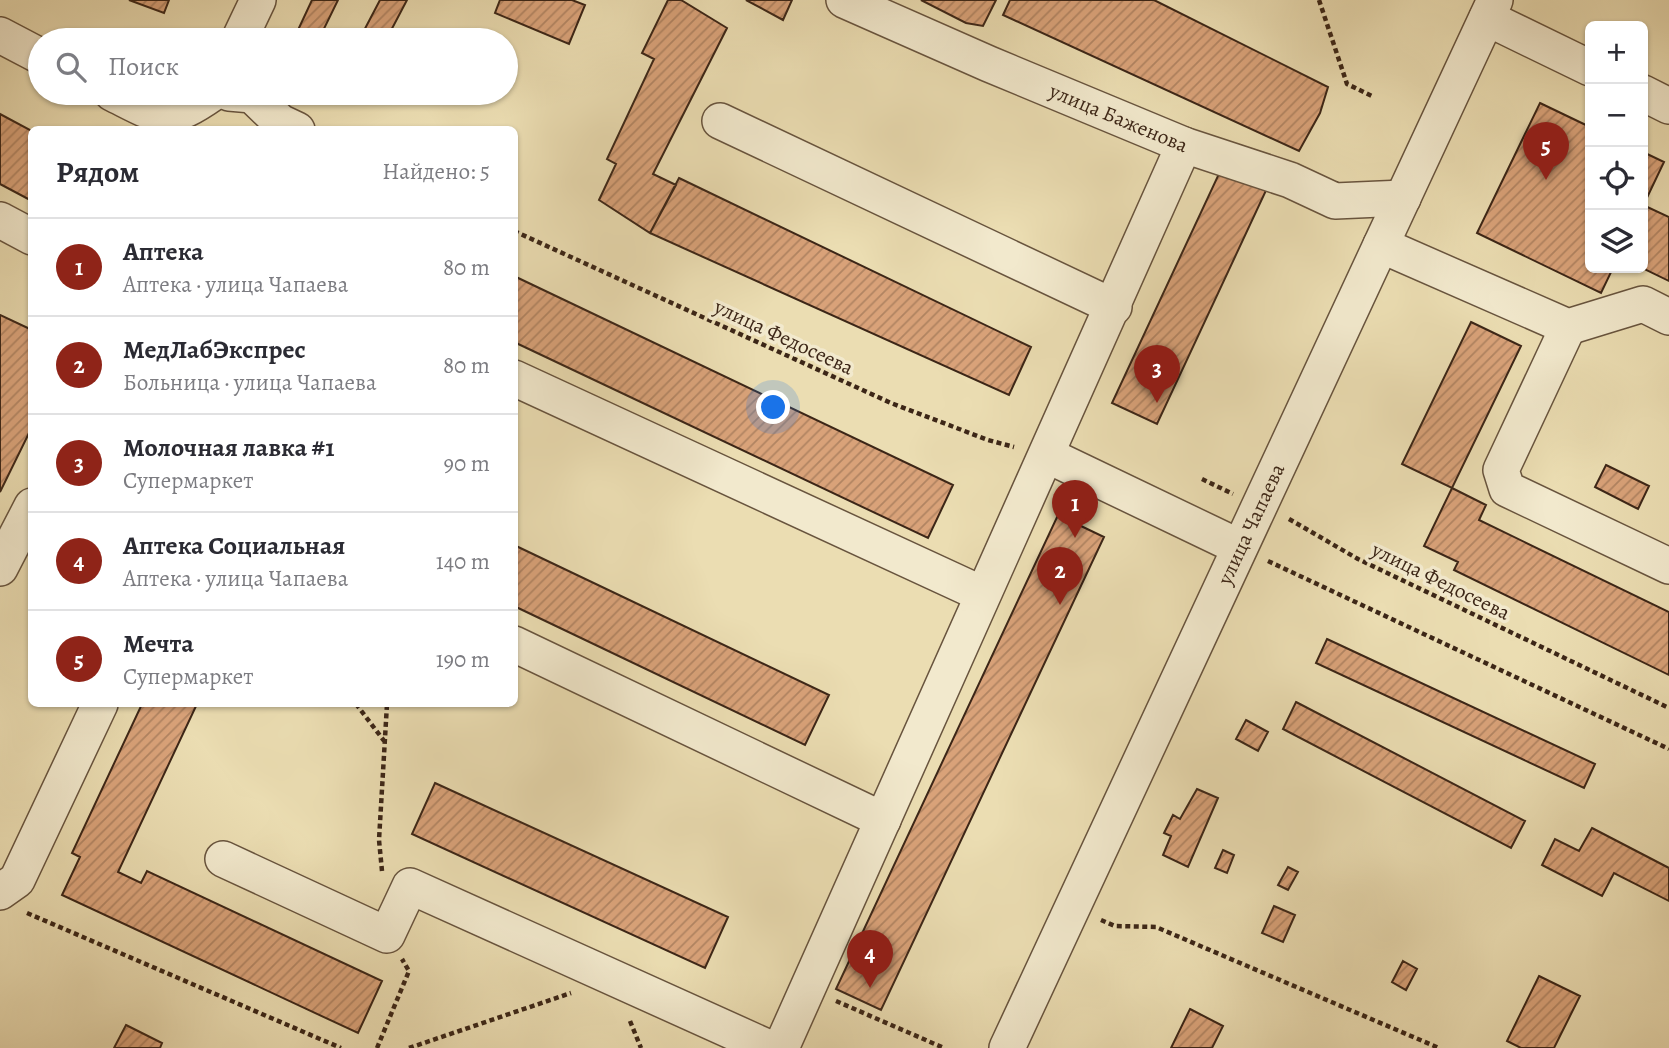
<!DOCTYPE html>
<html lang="ru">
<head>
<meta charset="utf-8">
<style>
	body { margin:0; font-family:Alegreya,serif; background:#f2f2f3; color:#2b2b33 }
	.controls { position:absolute; right:21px; top:21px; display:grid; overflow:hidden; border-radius:10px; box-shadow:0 2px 5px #0004 }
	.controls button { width:63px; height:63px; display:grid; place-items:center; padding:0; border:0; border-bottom:2px solid #e1e1e2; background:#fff; color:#2b2b33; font:35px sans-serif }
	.you { position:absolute; left:774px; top:408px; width:24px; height:24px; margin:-18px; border:5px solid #fff; border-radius:50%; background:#1a73e8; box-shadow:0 0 0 10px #1a73e833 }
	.badge { display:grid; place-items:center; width:46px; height:46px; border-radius:50%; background:#8f2418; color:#fff; font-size:23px; font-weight:700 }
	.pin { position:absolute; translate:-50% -58px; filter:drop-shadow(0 2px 4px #0008) }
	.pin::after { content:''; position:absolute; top:37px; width:24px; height:21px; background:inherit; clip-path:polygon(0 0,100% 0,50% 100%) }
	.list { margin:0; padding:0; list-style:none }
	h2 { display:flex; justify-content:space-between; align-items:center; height:91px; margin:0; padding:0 28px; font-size:30px }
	h2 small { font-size:23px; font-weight:400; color:#7c7c81 }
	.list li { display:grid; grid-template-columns:46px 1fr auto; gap:21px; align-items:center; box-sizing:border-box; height:98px; padding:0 28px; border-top:2px solid #e1e1e2 }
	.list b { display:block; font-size:26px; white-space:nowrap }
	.list p { margin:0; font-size:23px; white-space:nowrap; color:#7c7c81 }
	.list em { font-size:23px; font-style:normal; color:#7c7c81 }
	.icon { flex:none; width:38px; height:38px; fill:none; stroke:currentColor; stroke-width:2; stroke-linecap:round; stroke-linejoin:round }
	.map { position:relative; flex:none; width:1669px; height:1048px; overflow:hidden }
	.search { position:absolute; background:#fff; box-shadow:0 2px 5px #0004; left:28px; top:28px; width:490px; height:77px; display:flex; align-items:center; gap:18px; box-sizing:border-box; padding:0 24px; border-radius:38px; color:#7c7c81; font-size:26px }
	.panel { position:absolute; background:#fff; box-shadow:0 2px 5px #0004; left:28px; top:126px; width:490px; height:581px; border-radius:10px }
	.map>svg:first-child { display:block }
	.building { fill:url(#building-hatch); stroke:#3c2617; stroke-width:2 }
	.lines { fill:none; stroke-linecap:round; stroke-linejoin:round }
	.minor-casing { stroke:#68543e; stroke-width:38 }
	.path { stroke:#3c2617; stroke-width:4.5; stroke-dasharray:5 3.5; stroke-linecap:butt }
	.minor { stroke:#f2e9cd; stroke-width:35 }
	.labels { text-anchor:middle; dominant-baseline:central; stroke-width:7; stroke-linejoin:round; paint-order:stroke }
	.street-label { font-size:21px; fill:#3c2617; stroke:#f2e9cd }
</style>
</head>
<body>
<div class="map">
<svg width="1669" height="1048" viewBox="0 0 1669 1048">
	<defs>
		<pattern id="building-hatch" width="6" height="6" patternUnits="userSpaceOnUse" patternTransform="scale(1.75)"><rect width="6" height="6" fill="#d9a279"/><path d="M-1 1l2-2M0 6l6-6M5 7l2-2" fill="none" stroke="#b18462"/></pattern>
	</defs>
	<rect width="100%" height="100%" fill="#ebddb2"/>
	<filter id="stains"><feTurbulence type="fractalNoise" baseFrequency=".00286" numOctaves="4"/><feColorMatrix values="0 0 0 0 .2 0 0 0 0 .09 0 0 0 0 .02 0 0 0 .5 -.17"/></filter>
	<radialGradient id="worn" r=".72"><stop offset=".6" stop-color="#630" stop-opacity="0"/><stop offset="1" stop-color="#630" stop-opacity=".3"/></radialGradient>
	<!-- building -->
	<path class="building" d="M129,0H169L164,13Z
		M312,0H338L319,39L298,30Z
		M380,0H407L386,40H359Z
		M500,0H572L585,5L569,44L495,13Z
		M668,0H681L727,28L653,174L676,185L650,233L599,200L616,164L607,159L654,59L642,53Z
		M746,0H792L783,20Z
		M921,0H996L983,26L966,23Z
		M1010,0H1154L1328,87L1320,113L1299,151L1003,15Z
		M1540,103L1590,127V268H1613L1601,293L1477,233Z
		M0,114L32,131V201L0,184Z
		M1643,152L1664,162L1643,206Z
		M1224,163L1269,184L1157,424L1112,403Z
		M679,178L1031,347L1009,395L650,233Z
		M1643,205L1669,217V281L1642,268Z
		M514,276L953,485L928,538L514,342Z
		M0,315L32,330V427L0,492Z
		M1471,322L1521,346L1452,488L1402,464Z
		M1606,465L1649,486L1638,509L1595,487Z
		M1452,488L1486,505L1479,520L1669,612V675L1454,570L1458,562L1424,546Z
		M1058,515L1104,537L881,1010L836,989Z
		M514,545L829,695L805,745L514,606Z
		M1327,639L1595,764L1584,788L1316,663Z
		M1296,702L1525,821L1511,848L1283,729Z
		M142,704H197L118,872L141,883L147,871L382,981L358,1033L62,895L80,857L72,853Z
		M1246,720L1268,732L1258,751L1236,739Z
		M435,783L728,917L705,968L412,834Z
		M1197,789L1218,798L1188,867L1163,855L1171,836L1164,833L1173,815L1180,819Z
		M1592,828L1669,868V901L1614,873L1602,896L1542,865L1555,839L1579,851Z
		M1223,850L1234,855L1227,873L1215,868Z
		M1288,867L1298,872L1288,890L1278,885Z
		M1274,906L1295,915L1283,942L1262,933Z
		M1403,961L1417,969L1406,990L1392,982Z
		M1539,976L1580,996L1554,1048H1521L1507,1041Z
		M1190,1009L1223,1026L1212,1048H1171Z
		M126,1025L162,1043L160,1048H114Z"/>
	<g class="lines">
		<!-- minor casing -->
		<g class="minor-casing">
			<g id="minor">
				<path id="s1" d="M844,0L989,64L1184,145L1290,180L1335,201L1403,198"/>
				<path d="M1487,18L1590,68"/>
				<path d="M0,35L40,56"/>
				<path d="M239,40L258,0"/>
				<path d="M112,93C160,117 166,126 213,93"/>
				<path d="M229,93L252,95L280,122L297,130"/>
				<path d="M1643,93L1669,106"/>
				<path d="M720,121L1114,307"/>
				<path d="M0,220L32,237"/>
				<path d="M1381,245L1568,327L1643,304L1669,317"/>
				<path d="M1568,327L1501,470L1507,489L1669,566"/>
				<path d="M514,378L982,594"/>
				<path d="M1047,455L1239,547"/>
				<path d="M0,568L32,506"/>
				<path d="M514,644L883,820"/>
				<path d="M223,859L387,935L410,886L769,1048"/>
				<path d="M0,892L17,880L100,704"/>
				<path d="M781,1048L1184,145"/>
				<path id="s2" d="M1007,1048L1495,0"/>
			</g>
		</g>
		<!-- path -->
		<path class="path" d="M1319,0L1347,84L1374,97
			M514,231L891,403L988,440L1014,447
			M1202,479L1233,494
			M1289,519L1358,559L1669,708
			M1268,561L1669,749
			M356,704L385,742
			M382,871L379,840L387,704
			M27,913L341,1048
			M1101,920L1115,926L1156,927L1439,1048
			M836,1001L944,1048
			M630,1021L641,1048
			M377,1048L409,971L402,959
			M409,1048L571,993"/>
		<!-- minor -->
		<use href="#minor" class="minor"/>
	</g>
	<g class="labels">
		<!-- street labels -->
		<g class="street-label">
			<text stroke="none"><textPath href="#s1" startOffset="299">улица Баженова</textPath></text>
			<text transform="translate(784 337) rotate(25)">улица Федосеева</text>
			<text stroke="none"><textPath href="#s2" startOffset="578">улица Чапаева</textPath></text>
			<text transform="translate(1441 581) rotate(26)">улица Федосеева</text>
		</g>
	</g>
	<rect width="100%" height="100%" filter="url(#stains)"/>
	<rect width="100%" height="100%" fill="url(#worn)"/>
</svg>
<div class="controls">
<button>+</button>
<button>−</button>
<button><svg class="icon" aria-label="locate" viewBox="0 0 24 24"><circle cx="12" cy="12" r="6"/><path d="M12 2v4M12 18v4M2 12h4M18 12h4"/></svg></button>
<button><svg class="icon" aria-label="layers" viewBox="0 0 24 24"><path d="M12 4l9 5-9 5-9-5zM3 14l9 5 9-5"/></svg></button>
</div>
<div class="you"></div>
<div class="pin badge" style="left:1075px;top:538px">1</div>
<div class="pin badge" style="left:1060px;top:605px">2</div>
<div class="pin badge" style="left:1157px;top:403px">3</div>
<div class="pin badge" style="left:870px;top:988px">4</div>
<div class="pin badge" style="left:1546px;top:180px">5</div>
<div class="search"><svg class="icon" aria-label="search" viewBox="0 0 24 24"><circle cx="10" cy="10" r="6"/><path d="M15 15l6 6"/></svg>Поиск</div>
<section class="panel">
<h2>Рядом<small>Найдено: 5</small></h2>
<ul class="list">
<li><span class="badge">1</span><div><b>Аптека</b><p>Аптека · улица Чапаева</p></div><em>80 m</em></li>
<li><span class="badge">2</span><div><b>МедЛабЭкспрес</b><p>Больница · улица Чапаева</p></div><em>80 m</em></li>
<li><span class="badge">3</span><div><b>Молочная лавка #1</b><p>Супермаркет</p></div><em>90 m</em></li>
<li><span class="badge">4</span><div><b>Аптека Социальная</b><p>Аптека · улица Чапаева</p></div><em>140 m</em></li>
<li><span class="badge">5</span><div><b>Мечта</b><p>Супермаркет</p></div><em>190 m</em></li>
</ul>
</section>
</div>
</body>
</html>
